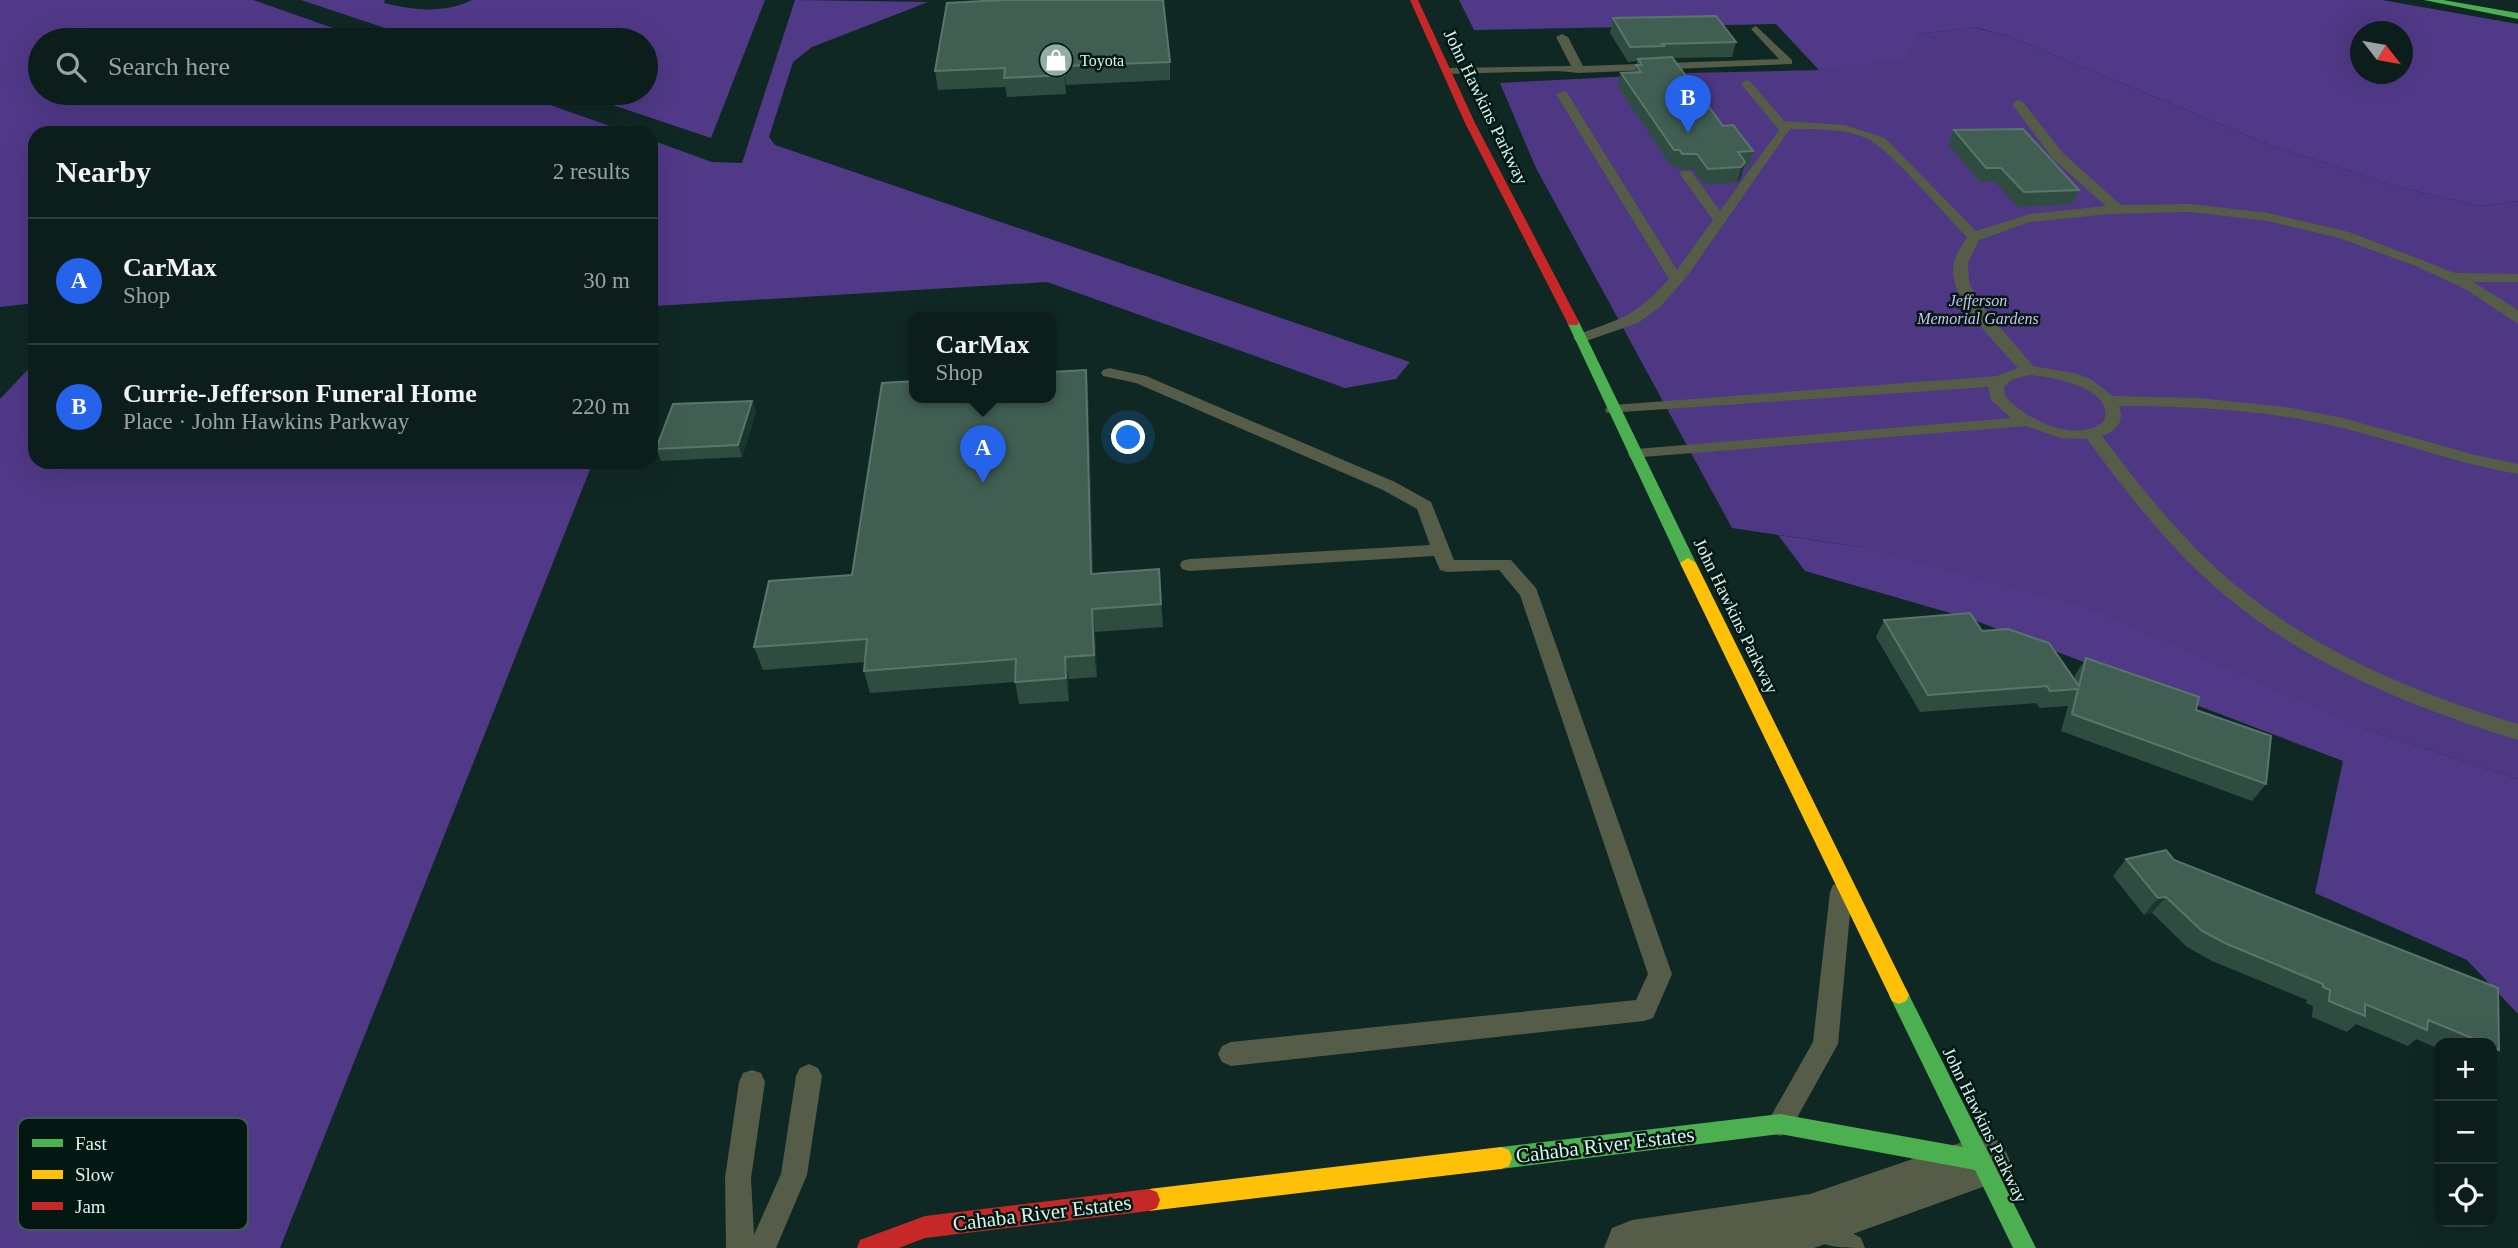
<!DOCTYPE html>
<html lang="en">
<head>
<meta charset="utf-8">
<style>
	body { margin:0; font-family:Georgia,serif; background:#1a2b28; color:#f1f3f6 }
	.controls { position:absolute; right:21px; bottom:21px; display:grid; overflow:hidden; border-radius:14px; box-shadow:0 7px 28px #0002 }
	.controls button { width:63px; height:63px; display:grid; place-items:center; padding:0; border:0; border-bottom:2px solid #2c3c3a; background:#0c1e1b; color:#f1f3f6; font:35px sans-serif }
	.compass { position:absolute; left:2350px; top:21px; width:63px; height:63px; border-radius:50%; background:#0c1e1b; box-shadow:0 7px 28px #0002; rotate:121deg }
	.you { position:absolute; left:1129px; top:438px; width:24px; height:24px; margin:-18px; border:5px solid #fff; border-radius:50%; background:#1a73e8; box-shadow:0 0 0 10px #1a73e833 }
	.badge { display:grid; place-items:center; width:46px; height:46px; border-radius:50%; background:#2563eb; color:#fff; font-size:23px; font-weight:700 }
	.pin { position:absolute; translate:-50% -58px; filter:drop-shadow(0 2px 4px #0008) }
	.pin::after { content:''; position:absolute; top:37px; width:24px; height:21px; background:inherit; clip-path:polygon(0 0,100% 0,50% 100%) }
	.popup { position:absolute; left:909px; top:312px; width:147px; height:91px; box-sizing:border-box; display:grid; place-content:center; border-radius:14px; background:#0c1e1b; filter:drop-shadow(0 2px 5px #0005); font-size:23px; white-space:nowrap; color:#9aa2a3 }
	.popup b { font-size:26px; color:#f1f3f6 }
	.popup::after { content:''; position:absolute; left:50%; top:100%; margin-left:-14px; border:14px solid transparent; border-top-color:#0c1e1b }
	.list { margin:0; padding:0; list-style:none }
	h2 { display:flex; justify-content:space-between; align-items:center; height:91px; margin:0; padding:0 28px; font-size:30px }
	h2 small { font-size:23px; font-weight:400; color:#9aa2a3 }
	.list li { display:grid; grid-template-columns:46px 1fr auto; gap:21px; align-items:center; box-sizing:border-box; height:126px; padding:0 28px; border-top:2px solid #2c3c3a }
	.list b { display:block; font-size:26px; white-space:nowrap }
	.list p { margin:0; font-size:23px; white-space:nowrap; color:#9aa2a3 }
	.list em { font-size:23px; font-style:normal; color:#9aa2a3 }
	.icon { flex:none; width:38px; height:38px; fill:none; stroke:currentColor; stroke-width:2; stroke-linecap:round; stroke-linejoin:round }
	.map { position:relative; flex:none; width:2518px; height:1248px; overflow:hidden }
	.search { position:absolute; background:#0c1e1b; box-shadow:0 7px 28px #0002; left:28px; top:28px; width:630px; height:77px; display:flex; align-items:center; gap:18px; box-sizing:border-box; padding:0 24px; border-radius:38px; color:#9aa2a3; font-size:26px }
	.panel { position:absolute; background:#0c1e1b; box-shadow:0 7px 28px #0002; left:28px; top:126px; width:630px; height:343px; border-radius:21px }
	.map>svg:first-child { display:block }
	.green { fill:#4e3883 }
	.forest { fill:#503987; fill-rule:evenodd }
	.lines { fill:none; stroke-linecap:round; stroke-linejoin:round }
	.lane { fill:#555c48; fill-rule:evenodd }
	.street { fill:#555c48; fill-rule:evenodd }
	.fast { fill:#4caf50; fill-rule:evenodd }
	.slow { fill:#ffc107; fill-rule:evenodd }
	.jam { fill:#c62828; fill-rule:evenodd }
	.wall { fill:#2f4c41 }
	.shaded-wall { fill:#1b362e }
	.building { fill:#415e53; stroke:#59766b; stroke-width:2 }
	.labels { text-anchor:middle; dominant-baseline:central; stroke-width:5; stroke-linejoin:round; paint-order:stroke }
	.far-poi-label { font-size:16px; fill:#d9f5ec; stroke:#031813; text-anchor:start }
	.far-park-label { font-size:16px; font-style:italic; fill:#cbc0f1; stroke:#031813 }
	.street-label { font-size:18px; fill:#d9f5ec; stroke:#031813 }
	.near-street-label { font-size:21px; fill:#d9f5ec; stroke:#031813 }
	.key { fill:#031813; stroke:#435a54; stroke-width:2 }
	.key-label { font-size:19px; fill:#d9f5ec }
</style>
</head>
<body>
<div class="map">
<svg width="2518" height="1248" viewBox="0 0 2518 1248">
	<rect width="100%" height="100%" fill="#102824"/>
	<!-- green -->
	<path class="green" d="M1974,27L2011,37L2273,146L2399,187L2480,206L2518,201V779L2365,729L1860,547L1732,528L1536,168L1500,83L1688,73L1819,70L1917,34Z"/>
	<!-- forest -->
	<path class="forest" d="M0,0H253L367,40H40V93H516L630,133H35V303L0,307Z
		M301,0H385L384,3C412,10 444,14 472,0H765L711,138L577,93H646V40H421Z
		M795,0L928,2L812,47L793,62L769,137L775,145L1410,362L1396,379L1345,388L1047,282L655,306L651,316V140L712,162L742,163Z
		M1459,0H2382L2518,24V201L2480,206L2399,187L2273,146L2011,37L1975,27L1917,34L1905,58L1819,70L1776,24L1474,30ZM2360,32H2402V74H2360Z
		M35,362V462H593L280,1248H0V399Z
		M1778,535L1860,547L2090,609L2365,729L2518,779V1014L2467,960L2315,893L2343,761L1971,619L1805,571Z"/>
	<g class="lines">
		<!-- lane -->
		<path class="lane" d="M1756,26L1792,60V64L1579,73L1558,71L1448,74L1442,71L1448,68L1571,66L1556,37L1562,34L1568,37L1583,66L1779,59L1751,29Z
			M1747,80L1751,82L1784,121L1845,125L1885,138L1976,231L2030,214L2106,206L2053,159L2012,104L2018,100L2022,101L2063,153L2121,205L2191,204L2268,213L2349,232L2455,273L2518,274V282H2473L2515,308L2518,311V324L2467,290L2416,266L2339,238L2268,221L2191,212L2109,214L2030,222L1979,240L1968,263L1969,283L1983,307L2033,366L2078,374L2092,380L2113,396L2198,398L2286,407L2343,418L2475,455L2518,464V474C2458,464 2401,442 2342,428C2269,410 2194,406 2119,406C2125,421 2117,431 2102,436C2137,483 2174,529 2217,569C2302,646 2410,692 2518,724V740C2405,705 2292,659 2204,577C2160,536 2123,488 2087,439L2060,438L2026,426L1630,458L1628,454L1636,449L2011,418L1991,400L1988,387L1607,413L1605,410L1607,407L1613,405L1997,376L2018,368C1998,345 1950,300 1953,268C1954,256 1961,247 1967,237C1945,215 1890,149 1866,138C1843,128 1815,129 1790,129L1688,275L1660,307L1638,323L1586,341H1576L1573,338L1576,335C1621,319 1636,316 1669,279L1556,94L1566,91L1677,270L1713,220L1680,174L1681,171H1691L1720,211L1779,130L1741,84ZM2029,375C2050,376 2116,388 2104,421C2077,445 2025,419 2005,396L2004,387L2011,380Z
			M1109,368L1146,376L1395,482L1431,502L1454,560H1511L1536,588L1672,974L1653,1018L1644,1021L1231,1066L1222,1062L1218,1054L1222,1046L1231,1042L1636,1000L1648,974L1520,595L1499,570L1447,572L1440,570L1434,556L1189,571L1182,569L1180,565L1182,561L1189,559L1430,545L1417,509L1383,490L1136,383L1103,376L1101,373L1103,370Z
			M1841,882L1849,885L1852,892L1838,1044L1789,1132L1780,1136L1771,1132L1767,1123L1813,1042L1830,892L1833,885Z
			M809,1064L818,1068L822,1076L807,1175L776,1248H726L725,1178L739,1082L743,1073L752,1070L761,1073L765,1082L751,1178L754,1235L781,1174L796,1076L800,1068Z
			M1816,1212L1861,1238L1865,1248C1841,1248 1813,1248 1802,1226L1806,1216Z"/>
		<!-- street -->
		<path class="street" d="M1983,1135L2002,1142L2010,1161L2002,1180L1814,1248H1604L1612,1228L1632,1220L1810,1194Z"/>
		<!-- fast -->
		<path class="fast" d="M2424,0H2443L2518,13V19Z
			M1573,318L1579,322L1696,563L1693,567L1688,568L1680,563L1567,322Z
			M1899,986L1906,989L2036,1248H2013L1975,1170L1780,1134L1501,1169L1493,1166L1490,1158L1493,1150L1501,1147L1780,1114L1963,1147L1889,995L1892,989Z"/>
		<!-- slow -->
		<path class="slow" d="M1688,558L1696,563L1906,989L1909,995L1906,1001L1899,1004L1892,1001L1680,563Z
			M1501,1147L1509,1150L1512,1158L1509,1166L1501,1169L1149,1211L1141,1208L1138,1200L1141,1192L1149,1189Z"/>
		<!-- jam -->
		<path class="jam" d="M1410,0H1418L1475,123L1579,322L1577,325H1569L1567,322L1465,123Z
			M1149,1189L1157,1192L1160,1200L1157,1208L1149,1211L925,1238L899,1248H857L860,1240L925,1216Z"/>
	</g>
	<!-- wall -->
	<path class="wall" d="M1613,18L1736,42L1732,57L1673,58L1723,126L1753,151L1749,166L1744,167L1741,178L1737,183L1704,184L1693,169L1679,170L1677,166H1671L1618,87L1621,73L1635,72L1637,61L1628,62L1610,33Z
		M1170,62V80L1066,85V94L1007,97L1005,87L938,90L935,71Z
		M1954,130L2079,190L2072,204L2018,207L1995,182H1980L1948,144Z
		M1086,370L1088,392L1093,574L1159,569L1163,627L1095,632L1097,677L1069,679V701L1019,704L1015,682L870,693L864,671L865,662L763,670L754,647L852,575Z
		M752,401L756,412L742,457L661,461L656,449Z
		M1884,620L1982,631L2074,680L2075,675L2086,658L2196,710L2266,784L2252,801L2061,731L2068,706L2040,708L2036,703L1920,712L1876,637Z
		M2166,850L2174,860L2498,988L2499,1050L2492,1055V1043H2439V1049L2416,1039L2408,1046L2356,1024L2347,1032L2312,1017L2313,1006L2306,1003L2307,1000L2212,961L2187,947L2152,913L2144,915L2113,876L2126,859Z"/>
	<!-- shaded-wall -->
	<path class="shaded-wall" d="M1064,66L1066,85V94L1064,75Z
		M1745,162L1741,178L1737,183L1741,167Z
		M1086,370L1088,392L1093,597L1091,574Z
		M752,401L756,412L742,457L738,445Z
		M1092,609L1095,632L1097,677L1094,655Z
		M1065,657L1069,679V701L1066,678Z
		M2166,897L2152,913L2144,915L2158,898Z"/>
	<!-- building -->
	<path class="building" d="M1002,0H1163L1170,62L1064,66V75L1004,78L1005,68L935,71L947,3Z
		M1716,16L1736,42L1662,44L1664,46L1630,47L1613,18Z
		M1672,57L1723,126L1733,125L1753,151L1738,152L1745,162L1741,167L1708,169L1697,154H1682L1680,150H1674L1621,73L1641,72L1636,65H1642L1638,59Z
		M2023,129L2079,190L2024,192L2001,168H1986L1954,130Z
		M1086,370L1091,574L1159,569L1161,604L1092,609L1094,655L1065,657L1066,678L1015,682L1016,659L864,671L867,639L754,647L769,581L852,575L882,383L915,381V397H1051V372Z
		M752,401L738,445L656,449L673,404Z
		M1970,613L1982,631L2008,629L2049,643L2079,686L2086,658L2199,697L2196,710L2271,736L2266,784L2072,714L2078,689L2050,691L2047,686L1928,695L1884,620Z
		M2166,850L2174,860L2498,988L2499,1050L2492,1046V1043H2484L2428,1020L2427,1030L2365,1004V1016L2329,1001L2330,990L2323,987V984L2227,944L2202,931L2166,897L2158,898L2126,859Z"/>
	<!-- icons -->
	<defs>
		<g id="shop-disc" transform="scale(1.75)"><circle r="9.5" fill="#93ada6" stroke="#031813"/><path d="M-5-2.5h2.3a2.7 3.5 0 0 1 5.4 0H5L5.5 6h-11ZM-1.5-2.5h3a1.5 2.3 0 0 0-3 0Z" fill="#fff"/></g>
	</defs>
	<g fill-rule="evenodd">
		<use href="#shop-disc" x="1056" y="60"/>
	</g>
	<g class="labels">
		<!-- far-poi labels -->
		<g class="far-poi-label">
			<text x="1080" y="60">Toyota</text>
		</g>
		<!-- far-park labels -->
		<g class="far-park-label">
			<text x="1978" y="300">Jefferson<tspan x="1978" dy="18">Memorial Gardens</tspan></text>
		</g>
		<!-- street labels -->
		<g class="street-label">
			<text transform="translate(1486 107) rotate(64)">John Hawkins Parkway</text>
			<text transform="translate(1736 616) rotate(64)">John Hawkins Parkway</text>
			<text transform="translate(1985 1125) rotate(64)">John Hawkins Parkway</text>
		</g>
		<!-- near-street labels -->
		<g class="near-street-label">
			<text transform="translate(1605 1145) rotate(-7)">Cahaba River Estates</text>
			<text transform="translate(1042 1213) rotate(-7)">Cahaba River Estates</text>
		</g>
	</g>
	<!-- legend -->
	<rect x="18" y="1118" width="230" height="112" rx="10" class="key"/>
	<rect x="32" y="1139" width="31" height="8" fill="#4caf50"/>
	<rect x="32" y="1170" width="31" height="9" fill="#ffc107"/>
	<rect x="32" y="1202" width="31" height="8" fill="#c62828"/>
	<g class="key-label">
		<text x="75" y="1150">Fast</text>
		<text x="75" y="1181">Slow</text>
		<text x="75" y="1213">Jam</text>
	</g>
</svg>
<div class="controls">
<button>+</button>
<button>−</button>
<button><svg class="icon" aria-label="locate" viewBox="0 0 24 24"><circle cx="12" cy="12" r="6"/><path d="M12 2v4M12 18v4M2 12h4M18 12h4"/></svg></button>
</div>
<svg class="compass" viewBox="-18 -18 36 36"><path d="M0-13l5 13h-10z" fill="#e53935"/><path d="M0 13l5-13h-10z" fill="#9aa2a3"/></svg>
<div class="you"></div>
<div class="pin badge" style="left:983px;top:483px">A</div>
<div class="popup"><b>CarMax</b>Shop</div>
<div class="pin badge" style="left:1688px;top:133px">B</div>
<div class="search"><svg class="icon" aria-label="search" viewBox="0 0 24 24"><circle cx="10" cy="10" r="6"/><path d="M15 15l6 6"/></svg>Search here</div>
<section class="panel">
<h2>Nearby<small>2 results</small></h2>
<ul class="list">
<li><span class="badge">A</span><div><b>CarMax</b><p>Shop</p></div><em>30 m</em></li>
<li><span class="badge">B</span><div><b>Currie-Jefferson Funeral Home</b><p>Place · John Hawkins Parkway</p></div><em>220 m</em></li>
</ul>
</section>
</div>
</body>
</html>
